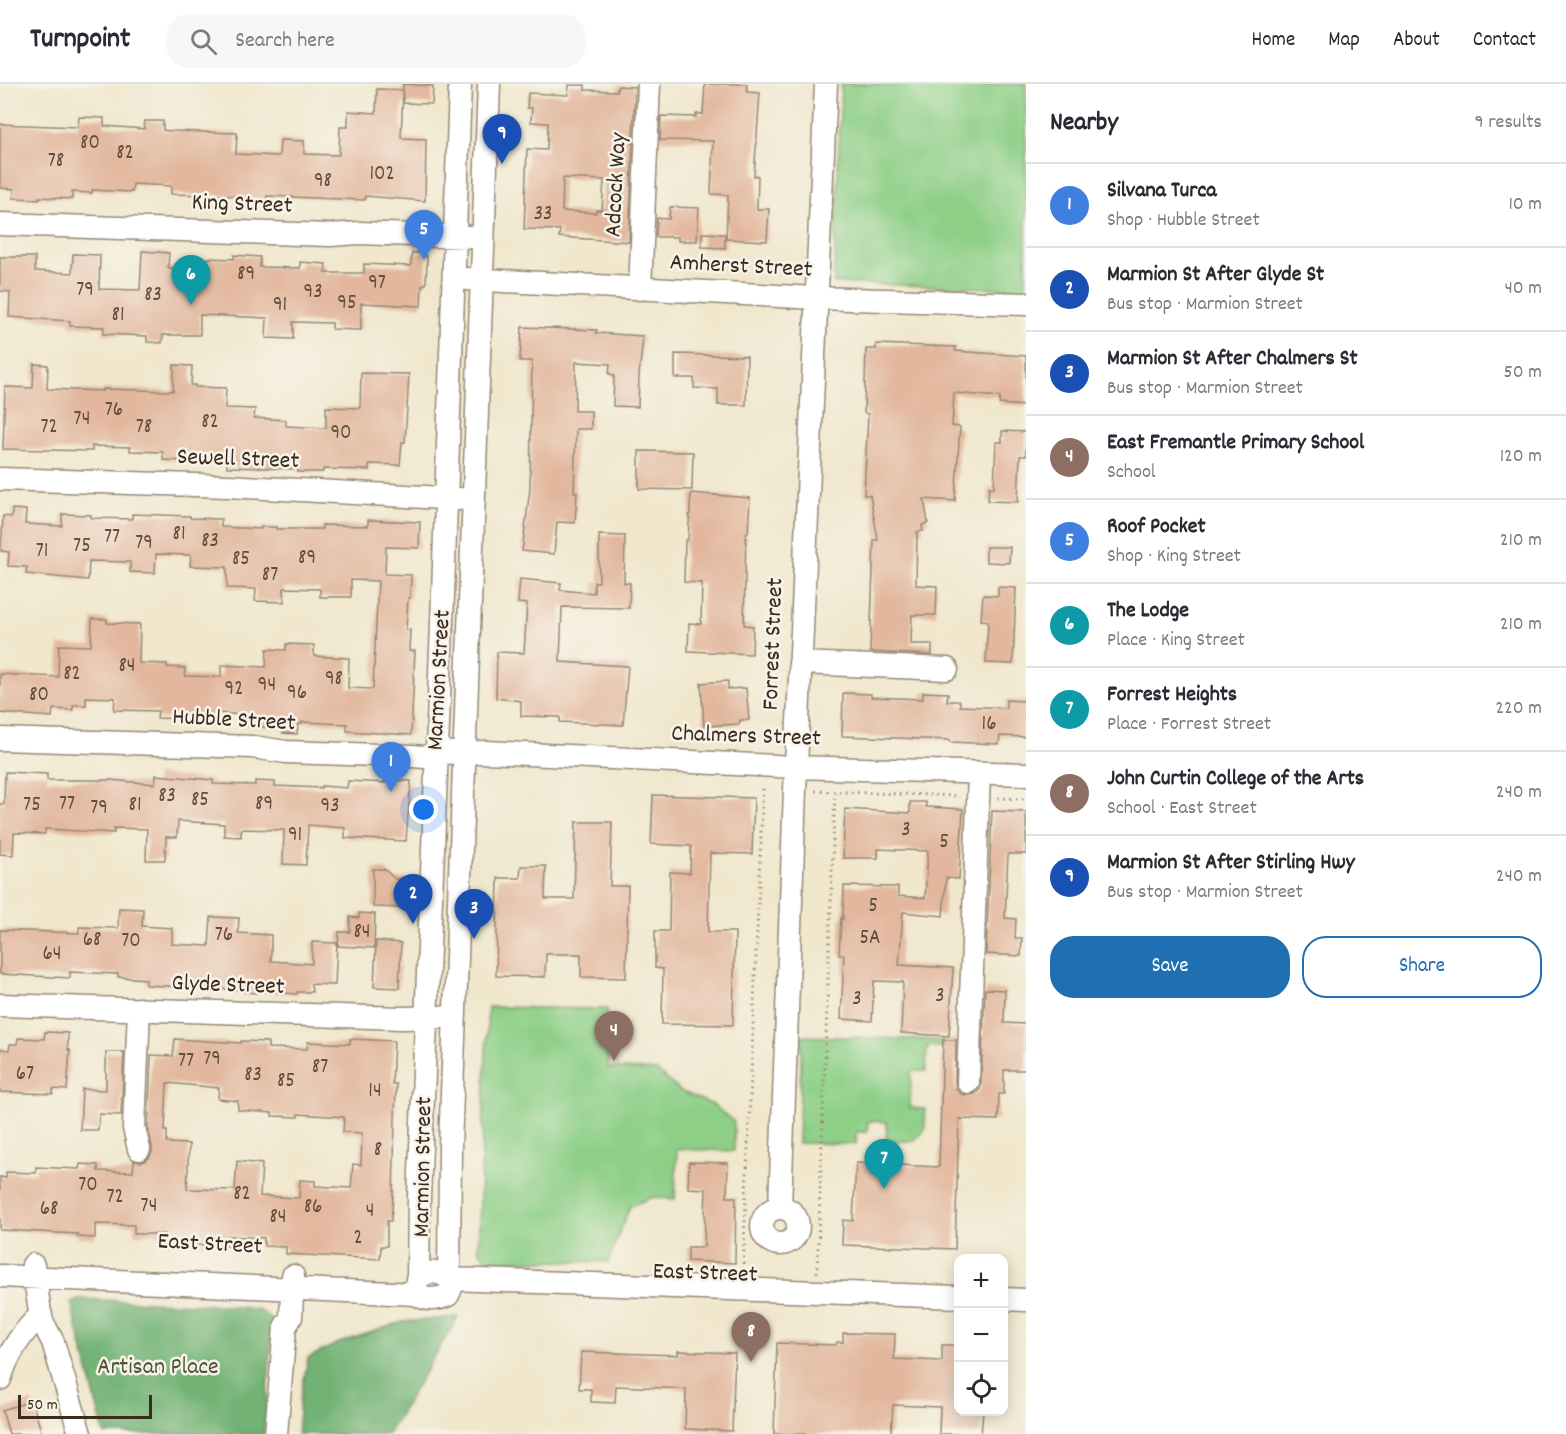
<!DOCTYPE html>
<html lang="en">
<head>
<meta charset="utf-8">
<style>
	body { margin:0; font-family:Dekko,sans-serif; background:#f7f7f7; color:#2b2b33 }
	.controls { position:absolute; right:18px; bottom:18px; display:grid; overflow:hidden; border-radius:12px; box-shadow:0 3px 15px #0003 }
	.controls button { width:54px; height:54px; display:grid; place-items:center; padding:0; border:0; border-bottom:2px solid #e1e1e2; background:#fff; color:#2b2b33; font:30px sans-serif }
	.scale { position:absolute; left:18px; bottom:15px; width:134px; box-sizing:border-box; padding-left:6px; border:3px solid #3b2a1e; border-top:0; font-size:16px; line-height:21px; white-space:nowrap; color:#3b2a1e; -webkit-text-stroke:4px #f7f3e8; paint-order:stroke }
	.you { position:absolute; left:424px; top:726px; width:21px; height:21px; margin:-15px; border:4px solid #fff; border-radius:50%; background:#1a73e8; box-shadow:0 0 0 9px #1a73e833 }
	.badge { display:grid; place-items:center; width:39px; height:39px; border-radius:50%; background:#1f6fb2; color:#fff; font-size:20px; font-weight:700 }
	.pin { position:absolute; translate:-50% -50px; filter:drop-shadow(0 2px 3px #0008) }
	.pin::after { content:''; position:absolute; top:32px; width:21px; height:18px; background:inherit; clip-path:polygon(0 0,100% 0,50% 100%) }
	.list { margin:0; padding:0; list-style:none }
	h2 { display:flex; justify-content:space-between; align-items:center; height:78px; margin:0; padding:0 24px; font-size:26px }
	h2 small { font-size:20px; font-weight:400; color:#7c7c81 }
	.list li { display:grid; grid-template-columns:39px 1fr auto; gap:18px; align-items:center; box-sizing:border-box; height:84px; padding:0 24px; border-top:2px solid #e1e1e2 }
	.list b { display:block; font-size:22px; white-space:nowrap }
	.list p { margin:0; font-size:20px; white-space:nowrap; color:#7c7c81 }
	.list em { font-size:20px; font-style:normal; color:#7c7c81 }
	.actions { display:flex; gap:12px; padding:18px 24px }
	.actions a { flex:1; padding:14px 0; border:2px solid #1f6fb2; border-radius:24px; text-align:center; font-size:21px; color:#1f6fb2 }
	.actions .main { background:#1f6fb2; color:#fff }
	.icon { flex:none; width:33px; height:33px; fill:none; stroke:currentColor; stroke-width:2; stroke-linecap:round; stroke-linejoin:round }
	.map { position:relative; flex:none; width:1026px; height:1350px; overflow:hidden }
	header { display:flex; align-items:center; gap:36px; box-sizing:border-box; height:84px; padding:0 30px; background:#fff; border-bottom:2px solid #e1e1e2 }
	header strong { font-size:28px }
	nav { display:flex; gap:33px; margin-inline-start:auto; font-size:21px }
	.search { width:420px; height:54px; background:#f7f7f7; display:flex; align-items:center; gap:15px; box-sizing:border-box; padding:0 21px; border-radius:24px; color:#7c7c81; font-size:22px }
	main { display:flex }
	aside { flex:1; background:#fff }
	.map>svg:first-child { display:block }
	.green { fill:#8dcf87; stroke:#647c52; stroke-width:1.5 }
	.forest { fill:#72b274; stroke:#566e49; stroke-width:1.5 }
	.building { fill:#e2b79d; fill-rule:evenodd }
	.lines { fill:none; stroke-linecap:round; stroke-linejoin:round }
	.minor-casing { stroke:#968876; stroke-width:25 }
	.path { stroke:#968876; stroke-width:3; stroke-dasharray:1.5 4.5; stroke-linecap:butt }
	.minor { stroke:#fff; stroke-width:22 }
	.labels { text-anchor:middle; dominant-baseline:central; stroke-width:5; stroke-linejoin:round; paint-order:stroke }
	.number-label { font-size:21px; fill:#654d3e }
	.street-label { font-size:24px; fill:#3b2a1e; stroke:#f7f3e8 }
	.park-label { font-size:24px; fill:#505338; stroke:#f7f3e8 }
</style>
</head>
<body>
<header>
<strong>Turnpoint</strong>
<div class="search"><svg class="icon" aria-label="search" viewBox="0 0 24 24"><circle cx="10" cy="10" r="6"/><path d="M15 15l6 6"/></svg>Search here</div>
<nav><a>Home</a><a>Map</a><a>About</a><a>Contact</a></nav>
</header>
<main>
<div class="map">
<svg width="1026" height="1350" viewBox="0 0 1026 1350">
	<rect width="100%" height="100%" fill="#f7f3e8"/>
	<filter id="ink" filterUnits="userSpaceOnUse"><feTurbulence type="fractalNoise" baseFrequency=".0167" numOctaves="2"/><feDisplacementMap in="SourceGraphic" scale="12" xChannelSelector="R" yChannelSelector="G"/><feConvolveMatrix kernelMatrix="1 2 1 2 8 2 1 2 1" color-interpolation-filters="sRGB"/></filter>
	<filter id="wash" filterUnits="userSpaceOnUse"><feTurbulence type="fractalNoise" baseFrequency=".008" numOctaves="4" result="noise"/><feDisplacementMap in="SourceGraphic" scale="24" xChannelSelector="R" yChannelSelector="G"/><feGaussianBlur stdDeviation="1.35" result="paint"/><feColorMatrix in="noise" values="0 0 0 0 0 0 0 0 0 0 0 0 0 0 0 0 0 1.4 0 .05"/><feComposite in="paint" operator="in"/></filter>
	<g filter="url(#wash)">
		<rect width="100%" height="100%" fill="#f0e7cd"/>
		<!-- green -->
		<path class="green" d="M841,0H1026V205L834,199Z
			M488,923L607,925L608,984L657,987L680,1007L713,1021L734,1038V1067L677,1065L675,1115L653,1113L630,1122L608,1178L487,1176L478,1165Z
			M802,952L942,956V963L927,962L926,987H911L910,1024L925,1025V1045L914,1057H886L887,1038L868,1037L867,1048H856V1060L798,1059Z"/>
		<!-- forest -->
		<path class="forest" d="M81,1215L218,1221L258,1225L273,1236L264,1350H104L71,1219Z
			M458,1233L388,1350H297L300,1315L308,1274L336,1260L402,1238Z"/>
		<g id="blocks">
			<!-- building -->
			<path class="building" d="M403,0L433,2L432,20L403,19Z
				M705,0H747V8L760,9L754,92H758L757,125H769L767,157L726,155L728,111L711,110L713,57L660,56L661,32L696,33V30H703Z
				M569,1H585V6L617,7L618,2L635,3L629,158L559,153L560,146L524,145L527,65L547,66L548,39L531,38L532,24H527L528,9L568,11ZM563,94L604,96L602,126H596V129L562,127Z
				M377,5L403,6L401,54L426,55L425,117L365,112V116L267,112V117L240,115L241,112L171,110V102L133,100L132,108L92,106V109L72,108V115L39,113V115L13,114L14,105L0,104V40L78,43L79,33L104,34V42L144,45L145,37H163V46L170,47L237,49L236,70L279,72L280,56L304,57V70L339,71L340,43H348V27L376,29Z
				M670,123L699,124L697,157H678V153H656L657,134L669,135Z
				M702,149L725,150V164L702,163Z
				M142,167L169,169L168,184H207L208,174L234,175V171L260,173V183L300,184V178L326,180L325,189H364V180L411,182L412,169H424L427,175L426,200L422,201L421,222L361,219V246L332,245V239L293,238V255L266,254L267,234L200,231V251H163L162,259L147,258V252L103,250L104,243L70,242V237L9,233L10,208L0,207V173H35V187L72,189L73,170L100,171L99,205L140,206Z
				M522,243L597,246L596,249L643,252L639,292L638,323L613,322L614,291L609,290L610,280L576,278L575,327H591V345H576L574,408H577L575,439L557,438L554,470L522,467L530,405L532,277H520Z
				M876,260L956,263L955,267L1026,272V322L999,320L1000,313L954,309L952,342L960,343L955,417L924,415L928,439L922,441L923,447L917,448L916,501L937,502L936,531H912L911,560H932V571L870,568L874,456H878L870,411H864L868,330L864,329L866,265H876Z
				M675,270L747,272L746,321H718V305L694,304V294H675Z
				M34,280L48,281L47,305L103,307V305L173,307L174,281L192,282L191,301H195V303L226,304L225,324L255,325L254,334L286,336V342L326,344V323L360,324L361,289L409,290L405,358H402L400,381L369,380V386L323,385V388H298V385L227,383V376H213V373H187V377L163,376V368L130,367V363L92,362V367L3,365L5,303L33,304Z
				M1002,347L1026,348V372H1020L1018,418L988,417L989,403L994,404L996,358H1002Z
				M639,367L693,368L692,406L639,405Z
				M691,409L750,414L748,449H746L744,541L753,542L752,570L688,567L689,539L701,540L702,499L684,498L685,456H688Z
				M12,425L26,426L25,440L62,442V430L91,431V434L132,435V430L190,432V434L221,435V443L261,445V443H276V445H322V441L368,442V436L420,438L419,464L386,463L385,490L411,491L410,514H408L406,546H410L409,567H415L411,651L347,647V640L302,638V640H298L297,650L283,649V644L248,642V631L216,629L215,642L192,641V635L157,634L158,627L114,626L115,614L86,613V621H73V626L53,625L52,633L0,629V590L58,593L59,561L91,562L92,535H107V539L140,540L139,579L167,580V583L185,584V592L221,593V581L266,583L267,565L286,566V560L314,561V572L349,574L348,604L373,605L378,497L351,496V513H320V505L284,504V518L255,517L256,505L227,504V483L190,482L191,471L156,470L155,489L130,488V478L89,477L88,496L26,490L27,483L8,482L9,468L1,467L3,432L12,433Z
				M599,451L625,452L624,499H630L629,524L562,523L560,578L628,582L623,641L560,638V633L521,632V617L496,614L497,568L524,569L527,520L518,519L520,495L561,499L560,506L594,509V498H599Z
				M986,463H1010L1009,479L986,478Z
				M998,503L1016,504L1013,580L986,579L988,537L981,536L983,511L998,512Z
				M728,597V605L746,604L749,636H740L739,640L704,642L701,599Z
				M923,608L948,609L947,617H960V622L1006,624V616L1026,617V653L1000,652L999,660L950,658V656L842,652L843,609L871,610V613L923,615Z
				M5,688L47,690V696H110L155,700L156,691L213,696V700L255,701V697L275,698V702L321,704L322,702L347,704L348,697L385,699V696L411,697L406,757L345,754V744L308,741L306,781L283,780L284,746L241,745V753L224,752V740L178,737L177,753H166L165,776H146L147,745L114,744V749L45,745V750L14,749L13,771L0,770V720H4Z
				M653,711L754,714L752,770L710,769L708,848H735L733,941L662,940L663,885L655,884V847H669L670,788L690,789L691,762L651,760Z
				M910,718H926V723L963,725L959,795L946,794L943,832L903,828L899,881L953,884L949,952L901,949L903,898L874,897L872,937L841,935L844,871H839L841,834L843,835L844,802L898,803V812L925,814L928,767L878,765V774H843L845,725L910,729Z
				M992,727L1026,728V770H1008L1005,834L1016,835L1015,854H1022L1021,872L986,870Z
				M576,738H612L610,802H628L626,894L581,893V870H546L545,893L496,892L498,794H520L521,782H546L545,815H574Z
				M373,785H384L395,795H407L405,824L373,823Z
				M119,824L143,825L142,842L172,844V860L209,862L211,833L239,834L238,849L271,851V877L312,880V858L337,859L335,901L311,900L312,908H297V910L258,907V909L244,908V906L146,901V895L118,893V890L70,888V894L0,890V846L79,849V843L118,844Z
				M359,829L375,830L374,864L338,862L339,848H350V833L359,834Z
				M376,857L401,859L399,904L374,903Z
				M985,905L1005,906L1004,939L1026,940V986H1004V1010H999L998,1036L959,1035L955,1165L842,1161L843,1136L853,1137L856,1079L939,1083L943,956H956L955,998L956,1005L961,1010L967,1011L975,1010L980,1005L981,998Z
				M45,948L68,949V966H70L67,1006L53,1005V1010L0,1008V965L9,966L10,960H17L18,954L44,955Z
				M175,955L241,959V957L268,958V964L307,965L308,958L350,960V955L394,957L392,1000H396L393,1111L391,1137H387V1162H381L380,1175L286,1170V1163L264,1162V1154L229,1152V1162L164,1159L165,1150H134V1141L95,1140V1154L77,1153L78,1150L0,1146V1093L6,1094V1088L36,1089V1083L79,1085L80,1080L98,1081V1087L133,1088L134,1077L142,1078L149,1074L152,1068V1062L148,1043L151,971L173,972ZM167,999L219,1004L218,1015L238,1017V1026L272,1029V1032L298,1033V1030L344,1033L343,1048L362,1049L361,1081L353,1080L351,1104L315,1102V1097L300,1096L299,1114L260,1112L262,1080L237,1077L235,1106L187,1105L189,1060L167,1059V1047H165Z
				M106,968H124L121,1031L99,1030L98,1046H80L82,1005L106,1006Z
				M689,1078L728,1079L727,1113H736L735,1179L688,1177V1163H704L706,1105L688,1104Z
				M843,1249L895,1250L894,1275L942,1277V1261H958V1328H983L981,1350H939L940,1323L893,1321L891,1350H774L777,1259L836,1261L837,1258H843Z
				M678,1267L735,1269L732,1347L685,1345L686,1305L616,1302L615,1319L591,1318V1305H579L581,1268L678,1271Z
				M32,1317L42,1350H9L2,1326Z"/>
		</g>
	</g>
	<g filter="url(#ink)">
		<use href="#blocks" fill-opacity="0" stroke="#968876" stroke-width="1.5"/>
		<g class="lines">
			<!-- minor casing -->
			<g class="minor-casing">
				<path id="minor" d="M0,140L330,151L359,149L469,153
					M467,195L815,214L1026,220
					M640,205L649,0
					M0,395L228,402L460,415
					M800,579L947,585
					M0,655L253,663L286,668L412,672L425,673L437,669L487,668L796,683L1026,690
					M0,921L402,934L441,933
					M968,998L979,689
					M139,1065L134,1044L139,925
					M780,1123L795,706L826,0
					M762 1142a18 18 0 1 1 36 0a18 18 0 1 1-36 0Z
					M33,1181L41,1235L53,1258L80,1350
					M0,1192L416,1210C426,1217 437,1216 448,1211L452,1202L450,1195
					M418,1194L419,1113L442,540L460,0
					M449,1195L450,1064L489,0
					M416,1210L417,1195C427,1186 440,1187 450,1195L958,1213
					M1004,1215L1026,1216
					M0,1295C8,1269 21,1249 41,1231
					M276,1350L285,1243L291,1233L293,1192"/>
			</g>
			<!-- path -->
			<path class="path" d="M815,707L959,712
				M998,714L1026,715
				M743,1186L763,701
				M817,1189L835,708"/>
			<!-- minor -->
			<use href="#minor" class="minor"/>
		</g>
	</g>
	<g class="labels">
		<!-- number labels -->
		<g class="number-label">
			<text x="90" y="60">80</text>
			<text x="125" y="70">82</text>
			<text x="56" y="78">78</text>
			<text x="382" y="91">102</text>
			<text x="323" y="98">98</text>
			<text x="543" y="131">33</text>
			<text x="246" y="191">89</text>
			<text x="377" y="200">97</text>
			<text x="85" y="207">79</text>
			<text x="313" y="209">93</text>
			<text x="153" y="212">83</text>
			<text x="347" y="220">95</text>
			<text x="280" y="222">91</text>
			<text x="118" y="232">81</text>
			<text x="114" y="327">76</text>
			<text x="82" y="336">74</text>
			<text x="210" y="339">82</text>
			<text x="49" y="344">72</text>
			<text x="144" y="344">78</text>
			<text x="341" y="350">90</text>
			<text x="179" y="451">81</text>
			<text x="112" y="454">77</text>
			<text x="210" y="458">83</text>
			<text x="144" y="460">79</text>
			<text x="82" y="463">75</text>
			<text x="42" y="468">71</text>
			<text x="307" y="475">89</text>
			<text x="241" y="476">85</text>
			<text x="270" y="492">87</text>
			<text x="127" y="583">84</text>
			<text x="72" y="591">82</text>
			<text x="334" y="596">98</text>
			<text x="267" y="602">94</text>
			<text x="234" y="606">92</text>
			<text x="297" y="610">96</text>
			<text x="39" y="612">80</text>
			<text x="989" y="641">16</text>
			<text x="167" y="713">83</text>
			<text x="200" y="717">85</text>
			<text x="67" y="721">77</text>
			<text x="264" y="721">89</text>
			<text x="32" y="722">75</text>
			<text x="135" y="722">81</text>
			<text x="330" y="723">93</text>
			<text x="99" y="725">79</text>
			<text x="906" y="747">3</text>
			<text x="295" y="752">91</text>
			<text x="944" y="759">5</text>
			<text x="873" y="823">5</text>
			<text x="362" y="849">84</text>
			<text x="224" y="852">76</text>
			<text x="870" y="855">5A</text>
			<text x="92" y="857">68</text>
			<text x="131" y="858">70</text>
			<text x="52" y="871">64</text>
			<text x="940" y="913">3</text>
			<text x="857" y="916">3</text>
			<text x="212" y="976">79</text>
			<text x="186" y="978">77</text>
			<text x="320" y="984">87</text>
			<text x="25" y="991">67</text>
			<text x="253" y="992">83</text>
			<text x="286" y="998">85</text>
			<text x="375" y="1008">14</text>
			<text x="378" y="1067">8</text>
			<text x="88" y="1102">70</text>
			<text x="242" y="1111">82</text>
			<text x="115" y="1114">72</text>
			<text x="149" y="1123">74</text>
			<text x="313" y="1124">86</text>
			<text x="49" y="1126">68</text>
			<text x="370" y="1128">4</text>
			<text x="278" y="1134">84</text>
			<text x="358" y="1155">2</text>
		</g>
		<!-- street labels -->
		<g class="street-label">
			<text transform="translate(617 101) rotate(-87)">Adcock Way</text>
			<text transform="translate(242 121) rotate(2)">King Street</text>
			<text transform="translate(741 183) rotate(3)">Amherst Street</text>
			<text transform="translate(238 376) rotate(2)">Sewell Street</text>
			<text transform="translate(774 560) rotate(-88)">Forrest Street</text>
			<text transform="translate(440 596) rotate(-87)">Marmion Street</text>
			<text transform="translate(234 637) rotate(3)">Hubble Street</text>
			<text transform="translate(746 653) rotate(2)">Chalmers Street</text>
			<text transform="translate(228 902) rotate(2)">Glyde Street</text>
			<text transform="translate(424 1083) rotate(-89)">Marmion Street</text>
			<text transform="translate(210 1161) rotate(3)">East Street</text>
			<text transform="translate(705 1190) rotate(2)">East Street</text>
		</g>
		<!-- park labels -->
		<g class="park-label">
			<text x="158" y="1284">Artisan Place</text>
		</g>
	</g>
</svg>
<div class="controls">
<button>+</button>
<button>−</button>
<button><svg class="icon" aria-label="locate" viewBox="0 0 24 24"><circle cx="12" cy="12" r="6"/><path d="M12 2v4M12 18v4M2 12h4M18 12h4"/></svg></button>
</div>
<div class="scale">50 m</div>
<div class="you"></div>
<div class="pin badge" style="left:391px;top:708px;background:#3f7fe0">1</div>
<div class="pin badge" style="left:413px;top:840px;background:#1a4fb4">2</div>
<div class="pin badge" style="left:474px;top:855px;background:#1a4fb4">3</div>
<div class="pin badge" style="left:614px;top:977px;background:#8d6e63">4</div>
<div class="pin badge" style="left:424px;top:176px;background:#3f7fe0">5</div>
<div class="pin badge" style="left:191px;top:221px;background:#0f9aa8">6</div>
<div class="pin badge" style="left:884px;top:1105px;background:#0f9aa8">7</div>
<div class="pin badge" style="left:751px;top:1278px;background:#8d6e63">8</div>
<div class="pin badge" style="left:502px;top:80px;background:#1a4fb4">9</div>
</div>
<aside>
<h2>Nearby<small>9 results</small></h2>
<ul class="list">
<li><span class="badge" style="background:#3f7fe0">1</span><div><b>Silvana Turca</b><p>Shop · Hubble Street</p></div><em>10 m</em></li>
<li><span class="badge" style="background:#1a4fb4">2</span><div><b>Marmion St After Glyde St</b><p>Bus stop · Marmion Street</p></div><em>40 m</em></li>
<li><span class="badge" style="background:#1a4fb4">3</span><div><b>Marmion St After Chalmers St</b><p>Bus stop · Marmion Street</p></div><em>50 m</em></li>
<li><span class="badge" style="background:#8d6e63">4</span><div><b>East Fremantle Primary School</b><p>School</p></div><em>120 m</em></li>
<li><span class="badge" style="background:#3f7fe0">5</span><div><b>Roof Pocket</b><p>Shop · King Street</p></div><em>210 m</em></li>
<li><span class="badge" style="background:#0f9aa8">6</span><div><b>The Lodge</b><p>Place · King Street</p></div><em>210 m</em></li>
<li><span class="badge" style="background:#0f9aa8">7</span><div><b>Forrest Heights</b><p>Place · Forrest Street</p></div><em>220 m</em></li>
<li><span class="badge" style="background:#8d6e63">8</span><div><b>John Curtin College of the Arts</b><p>School · East Street</p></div><em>240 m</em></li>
<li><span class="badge" style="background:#1a4fb4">9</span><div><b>Marmion St After Stirling Hwy</b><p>Bus stop · Marmion Street</p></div><em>240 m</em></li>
</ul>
<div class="actions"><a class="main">Save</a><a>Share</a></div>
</aside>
</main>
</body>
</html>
